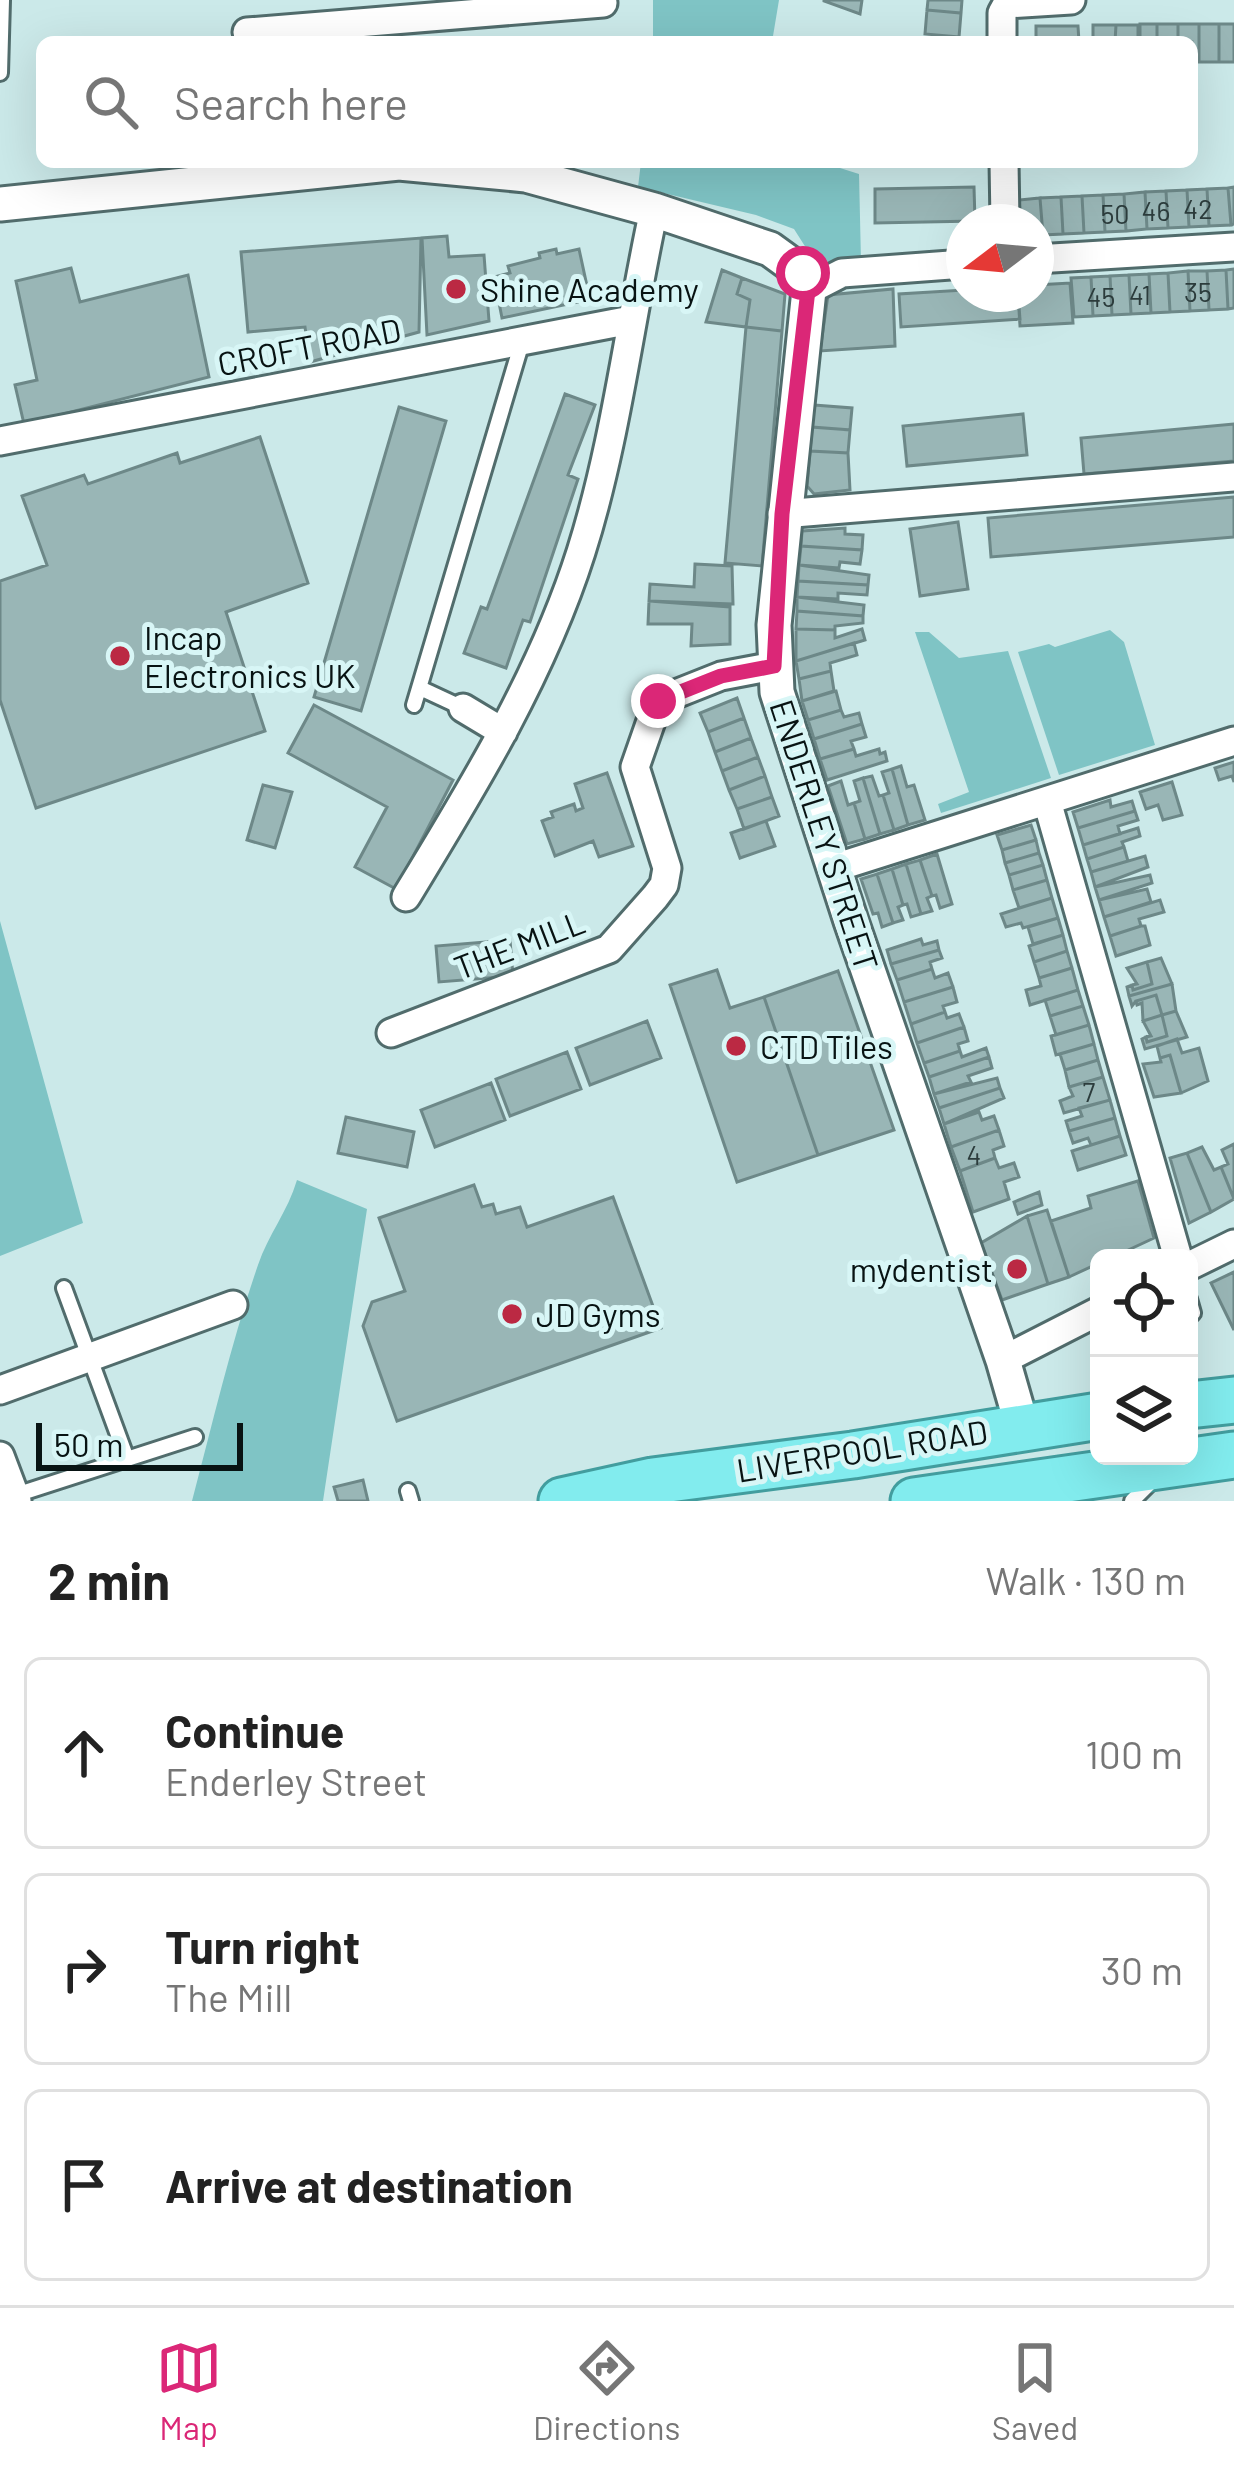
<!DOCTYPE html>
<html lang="en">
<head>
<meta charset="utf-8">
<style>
	body { margin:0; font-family:Barlow,sans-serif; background:#f2f2f2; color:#222 }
	.controls { position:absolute; right:36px; bottom:36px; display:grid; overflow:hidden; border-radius:18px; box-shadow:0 12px 48px #0002 }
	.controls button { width:108px; height:108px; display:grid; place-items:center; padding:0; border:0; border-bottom:3px solid #e0e0e0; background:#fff; color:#222; font:60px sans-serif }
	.compass { position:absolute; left:946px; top:204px; width:108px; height:108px; border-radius:50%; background:#fff; box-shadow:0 12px 48px #0002; rotate:254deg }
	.scale { position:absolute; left:36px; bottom:30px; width:207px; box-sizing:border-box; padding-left:12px; border:6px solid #081313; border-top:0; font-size:33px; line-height:42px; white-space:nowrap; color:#081313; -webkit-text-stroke:9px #d8f6f6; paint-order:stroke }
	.stop { position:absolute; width:36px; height:36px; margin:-27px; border:9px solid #db2777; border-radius:50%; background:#fff }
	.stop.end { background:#db2777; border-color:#fff; box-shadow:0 3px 12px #0008 }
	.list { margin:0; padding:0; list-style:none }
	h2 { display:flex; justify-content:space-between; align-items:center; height:156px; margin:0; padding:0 48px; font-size:51px }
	h2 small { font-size:39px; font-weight:400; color:#767676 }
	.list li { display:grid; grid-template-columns:78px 1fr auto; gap:36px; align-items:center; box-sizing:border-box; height:192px; margin:0 24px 24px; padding:0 24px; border:3px solid #e0e0e0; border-radius:18px }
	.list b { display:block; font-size:45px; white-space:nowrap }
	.list p { margin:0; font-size:39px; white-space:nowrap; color:#767676 }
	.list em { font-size:39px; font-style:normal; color:#767676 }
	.icon { flex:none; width:66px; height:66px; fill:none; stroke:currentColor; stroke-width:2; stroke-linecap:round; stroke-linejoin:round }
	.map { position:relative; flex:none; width:1234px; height:1501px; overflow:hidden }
	.search { position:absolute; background:#fff; box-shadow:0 12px 48px #0002; left:36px; right:36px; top:36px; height:132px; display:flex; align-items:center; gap:30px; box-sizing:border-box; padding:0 42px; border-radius:18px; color:#767676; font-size:45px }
	.sheet { height:804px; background:#fff }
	nav { display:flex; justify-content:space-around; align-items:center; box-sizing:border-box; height:168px; border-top:3px solid #e0e0e0; background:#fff; font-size:33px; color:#767676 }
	nav a { display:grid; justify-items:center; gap:6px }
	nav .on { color:#db2777 }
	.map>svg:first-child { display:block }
	.green { fill:#7fc4c5 }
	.building { fill:#99b6b6; stroke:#6d8888; stroke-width:3 }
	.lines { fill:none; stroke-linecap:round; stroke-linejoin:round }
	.service-casing { stroke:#516c6c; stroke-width:20 }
	.minor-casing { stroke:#516c6c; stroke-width:33 }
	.tertiary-casing { stroke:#516c6c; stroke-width:39 }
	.trunk-casing { stroke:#429d9e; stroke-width:51 }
	.service { stroke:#fff; stroke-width:14 }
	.minor { stroke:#fff; stroke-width:27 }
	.tertiary { stroke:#fff; stroke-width:33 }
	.trunk { stroke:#82ecee; stroke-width:45 }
	.route { stroke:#db2777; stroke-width:15 }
	.poi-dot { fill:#bb2943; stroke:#d8f6f6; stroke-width:4.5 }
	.labels { text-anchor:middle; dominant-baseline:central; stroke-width:10; stroke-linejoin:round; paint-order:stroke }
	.number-label { font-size:27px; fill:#2c3c3c }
	.poi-label { font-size:33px; fill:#081313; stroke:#d8f6f6; text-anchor:start }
	.street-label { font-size:33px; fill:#081313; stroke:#d8f6f6 }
</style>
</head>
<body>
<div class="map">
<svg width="1234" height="1501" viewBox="0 0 1234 1501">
	<rect width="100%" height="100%" fill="#cbe9e9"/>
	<!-- green -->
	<path class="green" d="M653,0H779L772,42H653Z
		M641,162H821L859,174L861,261L815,262L794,229L756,215L638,187Z
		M1110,630L1124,642L1155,745L1059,775L1018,652L1049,644L1055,647Z
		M915,632H929L959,658L1008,651L1051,778L941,813L938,804L969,792Z
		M0,921L83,1223L0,1256Z
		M297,1180L367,1209L323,1501H192C213,1422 231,1343 258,1265C268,1235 288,1211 297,1180Z"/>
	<!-- building -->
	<path class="building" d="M862,0L860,14L824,1V0Z
		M928,0H962L961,13L927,10Z
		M927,10L961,13L959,37L925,34Z
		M1140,24H1157V42H1140Z
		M1157,24H1178V42H1157Z
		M1178,24H1199V62H1192V42H1178Z
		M1199,24H1219V62H1199Z
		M1219,24H1234V62H1219Z
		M1093,25H1116L1115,42H1093Z
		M1116,25H1138V42H1115Z
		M1036,26H1078L1079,42H1036Z
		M974,187L975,221L875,223V189Z
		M1234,187V224L1231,225L1228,188Z
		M1228,188L1231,225L1209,226L1207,189Z
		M1207,189L1209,226L1189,227L1187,190Z
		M1187,190L1189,227L1168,228L1166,191Z
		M1166,191L1168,228L1147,229L1145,192Z
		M1145,192L1147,229L1126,231L1124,194Z
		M1124,194L1126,231L1105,232L1103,195Z
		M1103,195L1105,232L1084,233L1082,196Z
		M1082,196L1084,233L1063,234L1061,197Z
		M1061,197L1063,234L1043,235L1040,198Z
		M1040,198L1043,235L1036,236V222H1021L1019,200Z
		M447,236L449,257L484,255L489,321L427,335L422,238Z
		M421,238L419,332L310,362L305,327L248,332L241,252Z
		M556,249L557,254L579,249L587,286L579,288L582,301L502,318L494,277L510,273L508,266L540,258L539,253Z
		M71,268L80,302L188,275L209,377L24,424L15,385L37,380L16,281Z
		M1234,269V308L1228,309L1226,270Z
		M722,270L742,278L737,294L750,300L746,327L706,322Z
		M1226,270L1228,309L1209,310L1207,271Z
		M1188,271H1207L1209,310L1190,311Z
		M1188,271L1190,311L1170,312L1168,273Z
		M1168,273L1170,312L1151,313L1149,274Z
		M1149,274L1151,313L1131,314L1129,275Z
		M1129,275L1131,314L1112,315L1110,276Z
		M1110,276L1112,315L1093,316L1091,277Z
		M1091,277L1093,316L1074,317L1071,278Z
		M742,278L785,294L782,331L746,327L750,300L737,294Z
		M1070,283L1073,323L1020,326L1018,294H1036V285Z
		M893,289L895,346L820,351L828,295Z
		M964,290V294H1018L1020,319L901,327L899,294Z
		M746,327L782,331L762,566L725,563Z
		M565,394L595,405L568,475L578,479L530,622L523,620L506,668L464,653L481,607L487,609Z
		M814,405L852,408L850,430L812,427Z
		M399,407L446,421L361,711L314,697Z
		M1023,414L1027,455L907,466L903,426Z
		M1234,424V461L1084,474L1081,438Z
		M812,427L850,430L848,453L810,451Z
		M260,437L308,583L226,612L265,731L36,808L0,700V581L47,565L22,496L84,475L88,484L177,453L180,463Z
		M810,451L848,453L850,490L814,494L807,486Z
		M1234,497V537L991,557L988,518Z
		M958,522L968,589L920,596L910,529Z
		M845,528V534L863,535L862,550L801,546L802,531Z
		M801,546L862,550L860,564L840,562L839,568L799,565Z
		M695,564L732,566L733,604L649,601L650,584L694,587Z
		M799,565L869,575L868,585L798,581Z
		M798,581L868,585L867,595L838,593V599L797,597Z
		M797,597L864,605L863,616L797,611Z
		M649,601L730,607V644L691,646L692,624H648Z
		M797,611L863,616V623L835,626V630L796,629Z
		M796,629L835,630V638L862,629L865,640L796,661Z
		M854,643L857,655L830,663L831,671L799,679L796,661Z
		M831,671L834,691L802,701L799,679Z
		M836,691L841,710L808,720L802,701Z
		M737,698L744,718L708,732L700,713Z
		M314,705L453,780L396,889L355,867L387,807L288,753Z
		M841,710L844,717L859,713L862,724L814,739L808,720Z
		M744,718L751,738L715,752L708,732Z
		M862,724L866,737L851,741L854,749L820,759L814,739Z
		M751,738L758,757L722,771L715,752Z
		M854,749L856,756L879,749L880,754L885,752L887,761L827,780L820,759Z
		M758,757L765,776L729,790L722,771Z
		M1234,762V782L1232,776L1219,780L1215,768Z
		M901,766L907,787L914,785L925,820L908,825L892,769Z
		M892,769L908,825L894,830L883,795L889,793L882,772Z
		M607,773L633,846L599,857L593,841L555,856L542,821L553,817L551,812L574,804L576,811L583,808L575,784Z
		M765,776L772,797L737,809L729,790Z
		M872,776L879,796L883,795L894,830L880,834L863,778Z
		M863,778L880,834L865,839L854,803L860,801L854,781Z
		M841,781L848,805L854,803L865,839L847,844L828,786Z
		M1172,782L1182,815L1163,820L1158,805L1146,809L1140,792Z
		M263,785L292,792L275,848L247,840Z
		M772,797L779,816L744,829L737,809Z
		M1110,800L1111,807L1132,801L1135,811L1078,828L1073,812Z
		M1135,811L1138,820L1118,826L1120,834L1083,845L1078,828Z
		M766,821L775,846L740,858L731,833Z
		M1031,825L1036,840L1002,850L997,835Z
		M1138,828L1140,836L1122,842L1124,847L1087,859L1083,845Z
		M1036,840L1039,853L1005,863L1002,850Z
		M1124,847L1128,861L1091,872L1087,859Z
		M1039,853L1043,865L1009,875L1005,863Z
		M937,854L952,904L940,908L936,895L932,896L920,860Z
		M1145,856L1148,867L1095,887L1091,872Z
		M920,860L932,896L927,898L932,911L921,914L906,864Z
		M906,864L921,914L911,917L907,904L903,905L892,869Z
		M1043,865L1047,880L1013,890L1009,875Z
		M892,869L903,905L898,907L903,920L893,923L877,874Z
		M877,874L893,923L882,927L878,913L873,914L861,879Z
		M1150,875L1152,883L1099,900L1095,887Z
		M1047,880L1052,898L1019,908L1013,890Z
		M1147,889L1151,902L1104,917L1099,900Z
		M1052,898L1058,918L1023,928L1021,923L1006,927L1001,914Z
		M1160,900L1164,912L1139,919L1141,926L1110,936L1104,917Z
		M1058,918L1063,935L1033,944L1028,927Z
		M1141,926H1145L1150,945L1116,956L1110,936Z
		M1063,935L1067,951L1034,962L1029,946Z
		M921,939L923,945L937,941L939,950L891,964L887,950Z
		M510,940L513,976L439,982L436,946Z
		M939,950L942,958L930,962L932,969L897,980L891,964Z
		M1067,951L1072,968L1039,978L1034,962Z
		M1161,958L1172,984L1129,996L1127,987L1132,985L1133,990L1152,984L1147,962Z
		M1147,962L1152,984L1133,990L1132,985L1137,984L1127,968Z
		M1072,968L1078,990L1030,1005L1026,990L1041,986L1039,978Z
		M932,969L935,978L948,973L953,987L904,1002L897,980Z
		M717,970L730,1008L764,997L818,1155L737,1182L670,985Z
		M838,971L894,1130L818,1155L764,997Z
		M1172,984L1176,1011L1162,1015L1156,995L1136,1001L1132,1006L1129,996Z
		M953,987L957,1002L943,1006L945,1012L911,1024L904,1002Z
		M1078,990L1083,1006L1050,1016L1045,1000Z
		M1156,995L1162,1015L1143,1021L1142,1003L1137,1005L1136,1001Z
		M1083,1006L1089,1025L1056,1035L1050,1016Z
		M1176,1011L1187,1037L1145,1049L1142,1039L1146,1037L1147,1042L1167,1036L1162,1015Z
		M945,1012L947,1018L959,1014L964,1027L917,1043L911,1024Z
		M1162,1015L1167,1036L1147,1042L1146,1037L1151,1036L1143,1021Z
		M647,1021L661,1058L590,1085L576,1048Z
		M1089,1025L1094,1044L1056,1055L1051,1036Z
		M964,1027L968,1041L958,1044L960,1051L924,1063L917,1043Z
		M1177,1039L1182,1053L1199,1048L1208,1081L1181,1093L1170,1055L1160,1058L1157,1046Z
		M1094,1044L1098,1060L1065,1070L1060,1054Z
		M986,1048L989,1057L929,1077L924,1063L960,1051L962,1057Z
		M567,1052L581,1089L510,1116L496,1079Z
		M1170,1055L1181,1093L1154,1097L1143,1064L1161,1062L1160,1058Z
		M989,1057L992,1068L968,1076L971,1082L934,1094L929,1077Z
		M1098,1060L1103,1077L1069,1087L1065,1070Z
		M1103,1077L1110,1100L1064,1113L1060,1101L1073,1096L1069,1087Z
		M997,1078L1000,1088L939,1108L934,1094Z
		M491,1083L505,1120L435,1147L421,1110Z
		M1000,1088L1004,1098L944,1124L939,1108Z
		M1110,1100L1115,1118L1069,1131L1066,1121L1082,1116L1079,1108Z
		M979,1112L982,1120L994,1116L999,1130L951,1147L944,1124Z
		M346,1117L414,1132L407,1167L338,1153Z
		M1115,1118L1120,1136L1091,1145L1088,1138L1073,1143L1069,1131Z
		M999,1130L1004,1146L993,1150L995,1158L960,1171L951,1147Z
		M1120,1136L1126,1155L1078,1170L1072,1151Z
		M1234,1144V1199L1221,1167L1228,1164L1222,1150Z
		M1202,1147L1214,1170L1221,1167L1234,1199L1211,1212L1187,1153Z
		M1187,1153L1211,1212L1189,1223L1170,1158Z
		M995,1158L999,1168L1014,1163L1019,1177L1004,1182L1009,1199L973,1212L960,1171Z
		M1138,1181L1154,1238L1111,1258H1099V1263L1069,1277L1051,1221L1091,1208L1088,1196Z
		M474,1185L482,1207L493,1204L496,1214L520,1207L527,1227L613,1197L661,1328L397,1421L363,1326L372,1302L405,1291L379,1218Z
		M1039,1192L1042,1205L1018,1214L1014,1202Z
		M1047,1210L1069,1277L1048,1284L1027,1216Z
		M1027,1216L1048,1284L1002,1300L981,1243Z
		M1234,1272V1330L1211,1283Z
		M363,1480L368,1501H338L334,1487Z"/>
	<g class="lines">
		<!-- service casing -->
		<g class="service-casing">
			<path id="service" d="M0,73L2,0
				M420,688L463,708
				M414,705L522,342
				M64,1288L127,1459
				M1189,1299L1193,1313L1189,1317
				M408,1491L411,1501
				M0,1500L195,1437
				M1132,1501L1154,1479"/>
		</g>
		<!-- minor casing -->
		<g class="minor-casing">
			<path id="minor" d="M247,32L603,3
				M1002,42V13L1007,4L1071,0
				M1004,162L1005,222
				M1036,259L1234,247
				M809,290L842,273L964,264
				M0,441L631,320
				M782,514L1234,477
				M463,708L503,732
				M1047,801L1178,1258
				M834,868L1234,741
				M406,897C473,787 542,675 581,552C616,442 629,324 654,210
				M391,1033L609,949L655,897L664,885L667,868L635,767L658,701L721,676L774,666
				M1189,1266L1234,1244
				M1003,1360L1099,1311
				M0,1390L233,1305
				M0,1456L17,1501"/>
		</g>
		<!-- tertiary casing -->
		<g class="tertiary-casing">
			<path id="tertiary" d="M0,204L399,163L526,175L654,210L770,249L803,273L809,290L774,625L777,692L851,921L1003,1360L1022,1426"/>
		</g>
		<!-- trunk casing -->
		<g class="trunk-casing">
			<path id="trunk" d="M1189,1405L1234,1400
				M562,1501L653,1481L853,1455L1099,1416
				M914,1501L1234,1455"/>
		</g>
		<!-- service -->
		<use href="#service" class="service"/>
		<!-- minor -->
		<use href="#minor" class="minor"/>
		<!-- tertiary -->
		<use href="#tertiary" class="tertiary"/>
		<!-- trunk -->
		<use href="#trunk" class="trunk"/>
	</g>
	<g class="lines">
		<!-- route -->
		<path class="route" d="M658,701L721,676L774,666L782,514L808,290L803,273"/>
	</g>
	<!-- markers -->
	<g class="poi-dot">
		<circle cx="456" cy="289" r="12"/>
		<circle cx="120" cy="656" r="12"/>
		<circle cx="736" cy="1046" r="12"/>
		<circle cx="1017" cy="1269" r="12"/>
		<circle cx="512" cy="1314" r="12"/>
	</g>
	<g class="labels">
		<!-- number labels -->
		<g class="number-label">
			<text x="1198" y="208">42</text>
			<text x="1156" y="210">46</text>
			<text x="1115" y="213">50</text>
			<text x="1198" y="291">35</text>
			<text x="1140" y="294">41</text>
			<text x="1101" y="296">45</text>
			<text x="1089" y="1091">7</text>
			<text x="974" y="1154">4</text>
		</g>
		<!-- poi labels -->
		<g class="poi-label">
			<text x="480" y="289">Shine Academy</text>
			<text x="144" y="637">Incap<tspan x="144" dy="38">Electronics UK</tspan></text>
			<text x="760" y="1046">CTD Tiles</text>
			<text x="993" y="1269" text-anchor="end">mydentist</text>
			<text x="536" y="1314">JD Gyms</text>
		</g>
		<!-- street labels -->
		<g class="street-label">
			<text transform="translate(309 346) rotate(-11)">CROFT ROAD</text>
			<text transform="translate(825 835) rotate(72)">ENDERLEY STREET</text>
			<text transform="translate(519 944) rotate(-21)">THE MILL</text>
			<text transform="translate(862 1450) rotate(-9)">LIVERPOOL ROAD</text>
		</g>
	</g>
</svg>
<div class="controls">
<button><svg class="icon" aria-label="locate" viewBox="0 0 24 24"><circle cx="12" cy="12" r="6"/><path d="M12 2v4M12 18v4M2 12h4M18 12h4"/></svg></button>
<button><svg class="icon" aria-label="layers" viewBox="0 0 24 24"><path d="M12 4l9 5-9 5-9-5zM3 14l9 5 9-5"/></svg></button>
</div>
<svg class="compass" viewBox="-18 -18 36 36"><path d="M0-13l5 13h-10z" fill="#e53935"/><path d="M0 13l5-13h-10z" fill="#767676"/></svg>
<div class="scale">50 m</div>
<div class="stop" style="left:803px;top:273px"></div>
<div class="stop end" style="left:658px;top:701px"></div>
<div class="search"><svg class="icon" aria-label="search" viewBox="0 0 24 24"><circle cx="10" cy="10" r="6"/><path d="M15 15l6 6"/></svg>Search here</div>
</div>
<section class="sheet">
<h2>2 min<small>Walk · 130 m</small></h2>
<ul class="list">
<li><svg class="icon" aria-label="ahead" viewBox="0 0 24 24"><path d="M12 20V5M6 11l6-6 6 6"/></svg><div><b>Continue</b><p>Enderley Street</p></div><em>100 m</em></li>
<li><svg class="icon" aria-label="right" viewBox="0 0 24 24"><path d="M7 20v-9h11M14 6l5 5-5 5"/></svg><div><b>Turn right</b><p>The Mill</p></div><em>30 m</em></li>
<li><svg class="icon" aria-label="arrive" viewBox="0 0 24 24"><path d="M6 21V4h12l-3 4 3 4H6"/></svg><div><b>Arrive at destination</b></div></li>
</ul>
</section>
<nav>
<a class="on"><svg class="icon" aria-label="map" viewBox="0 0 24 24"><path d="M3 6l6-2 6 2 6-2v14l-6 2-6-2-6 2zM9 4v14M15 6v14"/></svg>Map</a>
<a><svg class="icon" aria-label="directions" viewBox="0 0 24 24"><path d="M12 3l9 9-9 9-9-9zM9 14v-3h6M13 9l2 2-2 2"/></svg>Directions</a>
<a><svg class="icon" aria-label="saved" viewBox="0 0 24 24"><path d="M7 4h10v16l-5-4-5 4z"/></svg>Saved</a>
</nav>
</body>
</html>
